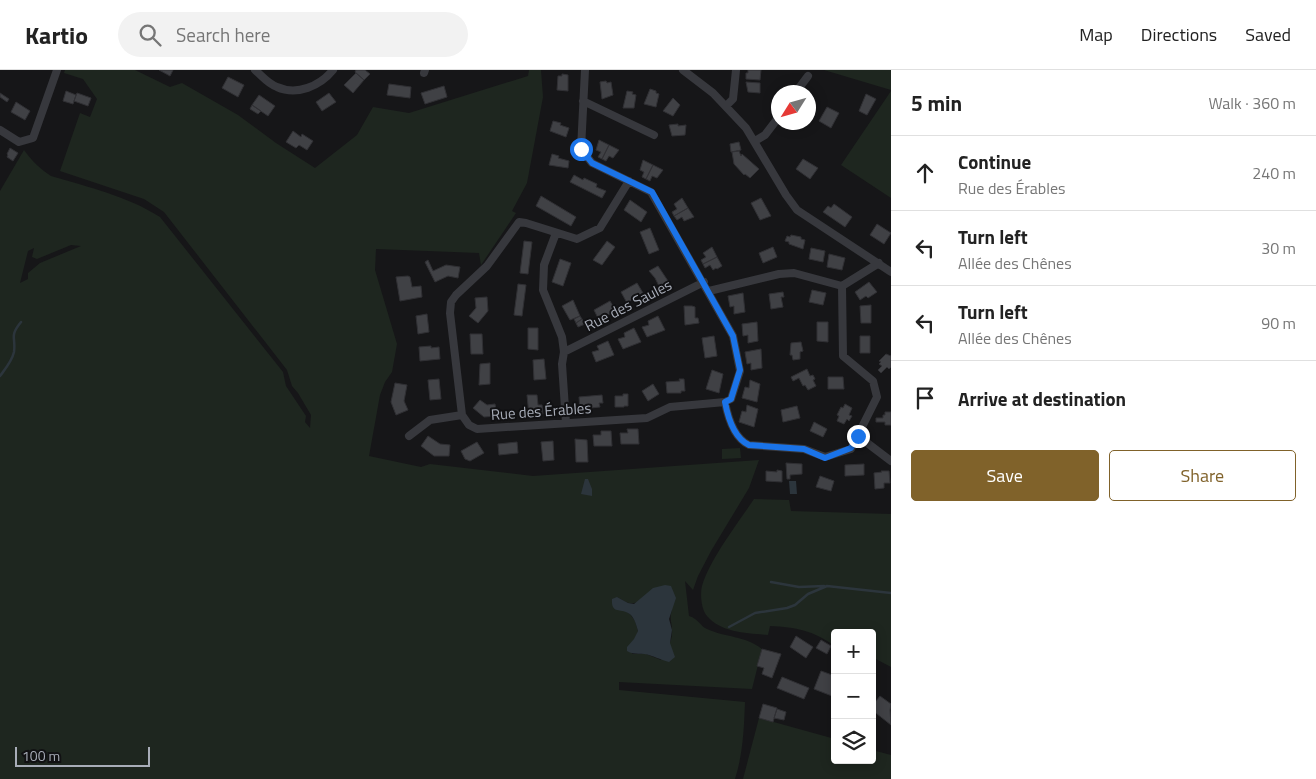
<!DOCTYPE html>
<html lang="en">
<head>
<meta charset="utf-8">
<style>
	body { margin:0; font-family:"Titillium Web",sans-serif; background:#f2f2f2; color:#222 }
	.controls { position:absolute; right:15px; bottom:15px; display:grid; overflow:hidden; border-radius:5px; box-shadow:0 2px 12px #0003 }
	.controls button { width:45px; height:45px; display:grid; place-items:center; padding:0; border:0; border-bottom:1px solid #e0e0e0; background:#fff; color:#222; font:25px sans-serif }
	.compass { position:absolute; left:771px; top:15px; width:45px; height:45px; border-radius:50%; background:#fff; box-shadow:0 2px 12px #0003; rotate:233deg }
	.scale { position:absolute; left:15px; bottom:12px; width:135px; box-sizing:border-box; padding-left:5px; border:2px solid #a8adb8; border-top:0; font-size:14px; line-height:18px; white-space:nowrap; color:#a8adb8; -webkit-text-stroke:4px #111113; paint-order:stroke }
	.stop { position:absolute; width:15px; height:15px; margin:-11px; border:4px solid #1a73e8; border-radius:50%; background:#fff }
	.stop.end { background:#1a73e8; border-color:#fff; box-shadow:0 1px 5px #0008 }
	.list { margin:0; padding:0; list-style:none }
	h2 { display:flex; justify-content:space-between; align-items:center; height:65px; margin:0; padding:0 20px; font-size:21px }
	h2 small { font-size:16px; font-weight:400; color:#767676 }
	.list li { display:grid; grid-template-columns:32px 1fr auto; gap:15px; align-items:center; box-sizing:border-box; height:75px; padding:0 20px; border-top:1px solid #e0e0e0 }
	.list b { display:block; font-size:19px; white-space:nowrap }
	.list p { margin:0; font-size:16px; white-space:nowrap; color:#767676 }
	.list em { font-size:16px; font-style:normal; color:#767676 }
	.actions { display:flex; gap:10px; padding:15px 20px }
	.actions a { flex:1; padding:11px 0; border:1px solid #80622a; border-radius:5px; text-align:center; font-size:18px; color:#80622a }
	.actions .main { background:#80622a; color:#fff }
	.icon { flex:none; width:28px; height:28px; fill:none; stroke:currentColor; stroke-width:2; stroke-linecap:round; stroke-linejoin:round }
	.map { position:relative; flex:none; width:891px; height:709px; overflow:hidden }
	header { display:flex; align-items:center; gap:30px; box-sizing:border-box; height:70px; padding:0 25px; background:#fff; border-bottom:1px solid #e0e0e0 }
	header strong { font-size:24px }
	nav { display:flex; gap:28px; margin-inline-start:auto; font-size:18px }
	.search { width:350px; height:45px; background:#f2f2f2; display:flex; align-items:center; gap:12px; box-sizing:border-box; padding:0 18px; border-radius:28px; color:#767676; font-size:19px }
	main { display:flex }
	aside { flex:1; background:#fff }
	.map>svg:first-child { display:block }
	.green { fill:#1e261f; fill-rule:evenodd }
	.water { fill:#2c353c }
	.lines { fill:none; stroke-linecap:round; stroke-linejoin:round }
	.stream { stroke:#2c353c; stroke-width:2.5 }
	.building { fill:#404145; stroke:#303034 }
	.minor { stroke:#37383d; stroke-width:8 }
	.route { stroke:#1a73e8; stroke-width:6 }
	.labels { text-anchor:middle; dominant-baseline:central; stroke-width:4; stroke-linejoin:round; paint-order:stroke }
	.street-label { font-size:15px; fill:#a8adb8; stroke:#111113 }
</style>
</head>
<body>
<header>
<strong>Kartio</strong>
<div class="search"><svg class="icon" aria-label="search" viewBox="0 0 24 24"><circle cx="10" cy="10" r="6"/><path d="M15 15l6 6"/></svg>Search here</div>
<nav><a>Map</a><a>Directions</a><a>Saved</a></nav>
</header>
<main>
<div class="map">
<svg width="891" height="709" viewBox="0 0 891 709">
	<rect width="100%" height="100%" fill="#161618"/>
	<!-- green -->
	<path class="green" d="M65,0H135L170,17L182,13L238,45L276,73L315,98L357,65L373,37L409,43L528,6L529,0H541L543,27L527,113L512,141L516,143L481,195L479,183L376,179L375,200L397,274L392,302L385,312L380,325L369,386L421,397L430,394L533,406L759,390L749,418L711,481L698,506L693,520L685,511L689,546C699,549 700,556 707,559C726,568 744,565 762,579L752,619L619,612V620L745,632C744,658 743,684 735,709H0V121L24,80C32,91 40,99 51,106C88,117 127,126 160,147L283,302L286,316L306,346L305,352L310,358L311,345L298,323L292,316L287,300L164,142L144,129L60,101L80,43L90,47L97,29L83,9L64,3ZM71,175L81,176L40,193L28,203V209L20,213L28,181L34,178L32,187L37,189ZM617,527C623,530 630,536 637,532L672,540C669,550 672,551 672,560C673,571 666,581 661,590L646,584H632L638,561L635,551L630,544L625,541Z
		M824,0H891V20Z
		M891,21V128L841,95Z
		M740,378L741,388L722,389V379Z
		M754,429L789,430L791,441L891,444V597L872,587V563H835V576C814,561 796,557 770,556L768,565C748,563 721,563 707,546C701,539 700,524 702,516C710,489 738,453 754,429Z
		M759,648L835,669V690H872V680L891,685V709H743Z"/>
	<!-- water -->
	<path class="water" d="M585,409H588L592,419V426L581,424Z
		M789,411H796L797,424H790Z
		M665,515L671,516L676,528L669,549L672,560L670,573L675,587L669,592C660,590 653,585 644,584C638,583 633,585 627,581V577L634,569L638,561C636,554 634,546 628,543C620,538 611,544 612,529L617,527L628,533L634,534L653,518Z"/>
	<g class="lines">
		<!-- stream -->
		<path class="stream" d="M0,306C6,298 12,291 14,282C16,266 9,267 21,252
			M771,512L799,517L824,516
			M729,557L755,543L787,538L795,535L808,524L827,516L891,523"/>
	</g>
	<!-- building -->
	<path class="building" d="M159,0H173L170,6Z
		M356,0H365L370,4L364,10L355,2Z
		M748,0H761L760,10L746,9V3H748Z
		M356,3L364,10L353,23L344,15Z
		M562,4L568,5V21L557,20L558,6H562Z
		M228,7L244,15L238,27L222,18Z
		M606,11L607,13L611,12L613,25L602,29L600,12Z
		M746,12L760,13V23L748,22Z
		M389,14L411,17L410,28L387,25Z
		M444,16L447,27L425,34L421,23Z
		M650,19L656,21V23L659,24L656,37L644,34Z
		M66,21L76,25L73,34L63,31Z
		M627,21L633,22L632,24L636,25L634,38H623Z
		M0,23L9,29L7,32L0,27Z
		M77,23L91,28L88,36L74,31Z
		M329,23L336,32L322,41L316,32Z
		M866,24L876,29L867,45L859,41Z
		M259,25L275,36L268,46L252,35Z
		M673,28L680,35L673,46L663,41Z
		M16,32L30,41L25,50L11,42Z
		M252,35L261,41L258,44L250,39Z
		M827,37L839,43L831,58L819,51Z
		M553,51L561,53L560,55L569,58L566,67L550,61Z
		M678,54V56L686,55L685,65L672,66L669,55Z
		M293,61L301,67L302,64L313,71L307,80L299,75L296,78L286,72Z
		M599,70L609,75L602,89L598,87L601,82L596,80Z
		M739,72L741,80L731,82L730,74Z
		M609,75L619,80L613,88L609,86L606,91L602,89Z
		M10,78L18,83L13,91L7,87L8,85L7,84Z
		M739,81L741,86L742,84L759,99L750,108L745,104L744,105L734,94L732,82Z
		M552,84L559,86L558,88L569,91L568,98L549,95Z
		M803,89L818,98L810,109L796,99Z
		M643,90L653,95L646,109L642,107L644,102L640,100Z
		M653,95L663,100L657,108L652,106L650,111L646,109Z
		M574,105L583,110L584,108L597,114L596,117L606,121L602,128L570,112Z
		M541,126L576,147L571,156L536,136Z
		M682,128L688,138L674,146L672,142L677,139L674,134Z
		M761,128L771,146L760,150L751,133Z
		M630,130L647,142L641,152L624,140Z
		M834,134L852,147L845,157L823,142L828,136L831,138Z
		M688,138L694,147L684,151L682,147L677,150L674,146Z
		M877,154L891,163L884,174L870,165Z
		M650,158L659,180L649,184L640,162Z
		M791,165L801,167V169L805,170L803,179L789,174V172L785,171L787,166L790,167Z
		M524,171L532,172L528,204L520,203Z
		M607,171L615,177L602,195L593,190Z
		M712,177L717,187L703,194L701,190L706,187L703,183Z
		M773,177L777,187L763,193L759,183Z
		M811,178L825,181L823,192L809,189Z
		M829,184L845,188L842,200L827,197Z
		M717,187L722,196L717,199L716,198L713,200L710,195L705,198L703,194Z
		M560,189L571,193L563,216L552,212Z
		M428,190L433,201L446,195L460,197L458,208L448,206L435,212L425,192Z
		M658,196L672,217L662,222L655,208L649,201Z
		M408,206L410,207L412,217L421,216L422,227L400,231L396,207Z
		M869,212L877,222L868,228L866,226L860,230L855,222Z
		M637,213L643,223L627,233L621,222Z
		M518,214L526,215L522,246L514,245Z
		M812,220L826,223L823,235L809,232Z
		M783,222L784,227H781L783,237L771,239L769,224Z
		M743,223L745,242L734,244V236L730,237L728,226Z
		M487,227L488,241L478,253L469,246L476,238L475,228Z
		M573,230L580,246L570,250L562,236Z
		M610,231L616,241L599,250L594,240Z
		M871,235V253H861L860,236Z
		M684,236H692L695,237V248H698L699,253L685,255Z
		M427,244L429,262L418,264L416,246Z
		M580,246L582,249L576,253L574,249Z
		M658,246L665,260L647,267L642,257L649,255L648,251Z
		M582,249L585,254L578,257L576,253Z
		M757,252L758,271L748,273V265L743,266L742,254Z
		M817,252H828V272L817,271Z
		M528,258H538V280L528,279Z
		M634,258L641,272L623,279L618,269L625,267L624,263Z
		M470,264H482L483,284H471Z
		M714,266L717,286L705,288L702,268Z
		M860,266H870V283H860Z
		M608,271L614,285L596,292L592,282L599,280L597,276Z
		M801,272L803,281L800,282V289L793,290L792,285H790L791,273Z
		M431,276V278L439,277L440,289L420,291L419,277Z
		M761,279L762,298L751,300V293L747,294L745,282Z
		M886,284L891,286V297L889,299L887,297L881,303L878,300L882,296L879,294L881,292L879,291Z
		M544,289L546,309L534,310L533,290Z
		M490,293V314L479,315L480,294Z
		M807,299L810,306L813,305L815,309L813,310L816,316L808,320L805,315L803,316L799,308L793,311L791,307Z
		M712,300L723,304L719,323L706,319Z
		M828,307H843L844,319H828Z
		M439,309L441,329L430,330L428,310Z
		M679,309H684L685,321H681V323H667L666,312L680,311Z
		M750,310L760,314L757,332L742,328L745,317L749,318Z
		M395,313L407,315L404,331L408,340L396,345L391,332Z
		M653,314L659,324L648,331L642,321Z
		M623,324H628V336H624V337H615V326H623Z
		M527,325H537L538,335H542L543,344L529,345Z
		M602,325L603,333H599L600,337L580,339L579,327Z
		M480,330L487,335L495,334L497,346L484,347L473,338Z
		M845,334L852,338L849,345L852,346L849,351L847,349L844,354L837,351L839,346L837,345L841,337L843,338Z
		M747,335L758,339L754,357L739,352L742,341L746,342Z
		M797,336L800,348L783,352L781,340Z
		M885,342H891V355H885V352H876V348H883V345H885Z
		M814,352L827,359L823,367L810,361Z
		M627,359H638L639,374H621L620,363H628Z
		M601,361H611L612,376H594L593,365H601Z
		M428,366L440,374L450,375L449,386H434L421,376Z
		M575,369L587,370L588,392H576Z
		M553,371L554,390L543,391L541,372Z
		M477,372L484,383L470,391L465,389L461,381Z
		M517,372L518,383L499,385L498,374Z
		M786,393L802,394V404L790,405V409H787Z
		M864,394V405L845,406V395Z
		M777,400L782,401V412L766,411V401L777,402Z
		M881,401H889L890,413H884V418L875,419L874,403L882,402Z
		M820,406L834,411L831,421L816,417Z
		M796,566L813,577L806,588L790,577Z
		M821,570L831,576L827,584L816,578Z
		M762,579L781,584L772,608L762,604L764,598L757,596Z
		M821,601L835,606V617L832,626L814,619Z
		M782,607L809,618L804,629L777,618Z
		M880,626L891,634L890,640L891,655L872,640V636Z
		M763,634L777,638L773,652L759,648Z
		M777,639L786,642L784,650L774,648Z"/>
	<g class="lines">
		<!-- minor -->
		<path class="minor" d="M255,0C262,6 268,14 277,17C297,26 320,16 333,0
			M585,0L581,79L592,93L651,122L733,266L740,301L731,329L725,332L670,337L647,348L477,359L469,355L462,345L450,243L451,232L456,225L487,196L519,152L526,153L577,169L600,158L629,111
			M683,0L713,23L746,58L786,125L797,140L891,202
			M424,3L425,0
			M796,22L808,6
			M583,31L654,65
			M726,36L733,29L736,0
			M0,60L19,72L33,68L57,0
			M755,71L765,65L778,48
			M556,163L544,195L543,220L562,267L564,282L562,294L566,353
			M709,221L779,204L794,203L842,216
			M564,282L704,212
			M725,332C728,348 734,368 749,375L804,379L825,387L851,379L877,327L873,311L843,286L842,216L879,193
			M409,366L430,350L462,345
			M858,366L891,391"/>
	</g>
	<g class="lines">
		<!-- route -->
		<path class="route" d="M581,79L592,93L652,122L733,266L740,300L731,329L725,332C728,348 734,368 749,375L804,379L825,388L851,378L858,366"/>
	</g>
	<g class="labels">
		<!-- street labels -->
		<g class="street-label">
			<text transform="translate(628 235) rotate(-27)">Rue des Saules</text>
			<text transform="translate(541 341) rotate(-4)">Rue des Érables</text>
		</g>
	</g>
</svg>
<div class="controls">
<button>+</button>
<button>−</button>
<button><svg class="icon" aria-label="layers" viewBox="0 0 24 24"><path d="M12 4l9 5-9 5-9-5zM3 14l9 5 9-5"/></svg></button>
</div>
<svg class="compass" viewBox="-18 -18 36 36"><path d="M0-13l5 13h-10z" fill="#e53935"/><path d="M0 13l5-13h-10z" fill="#767676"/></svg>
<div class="scale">100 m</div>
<div class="stop" style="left:581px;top:79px"></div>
<div class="stop end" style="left:858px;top:366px"></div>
</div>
<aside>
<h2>5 min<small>Walk · 360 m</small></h2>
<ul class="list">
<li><svg class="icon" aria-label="ahead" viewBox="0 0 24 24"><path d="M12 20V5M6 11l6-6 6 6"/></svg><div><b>Continue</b><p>Rue des Érables</p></div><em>240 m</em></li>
<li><svg class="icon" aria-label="left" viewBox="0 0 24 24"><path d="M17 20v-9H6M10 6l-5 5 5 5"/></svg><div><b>Turn left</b><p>Allée des Chênes</p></div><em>30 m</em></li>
<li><svg class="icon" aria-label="left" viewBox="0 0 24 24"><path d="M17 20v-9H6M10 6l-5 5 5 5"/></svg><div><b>Turn left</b><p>Allée des Chênes</p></div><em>90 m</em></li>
<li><svg class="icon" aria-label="arrive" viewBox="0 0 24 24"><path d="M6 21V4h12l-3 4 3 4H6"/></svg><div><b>Arrive at destination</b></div></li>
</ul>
<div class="actions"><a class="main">Save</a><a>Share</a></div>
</aside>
</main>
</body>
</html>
